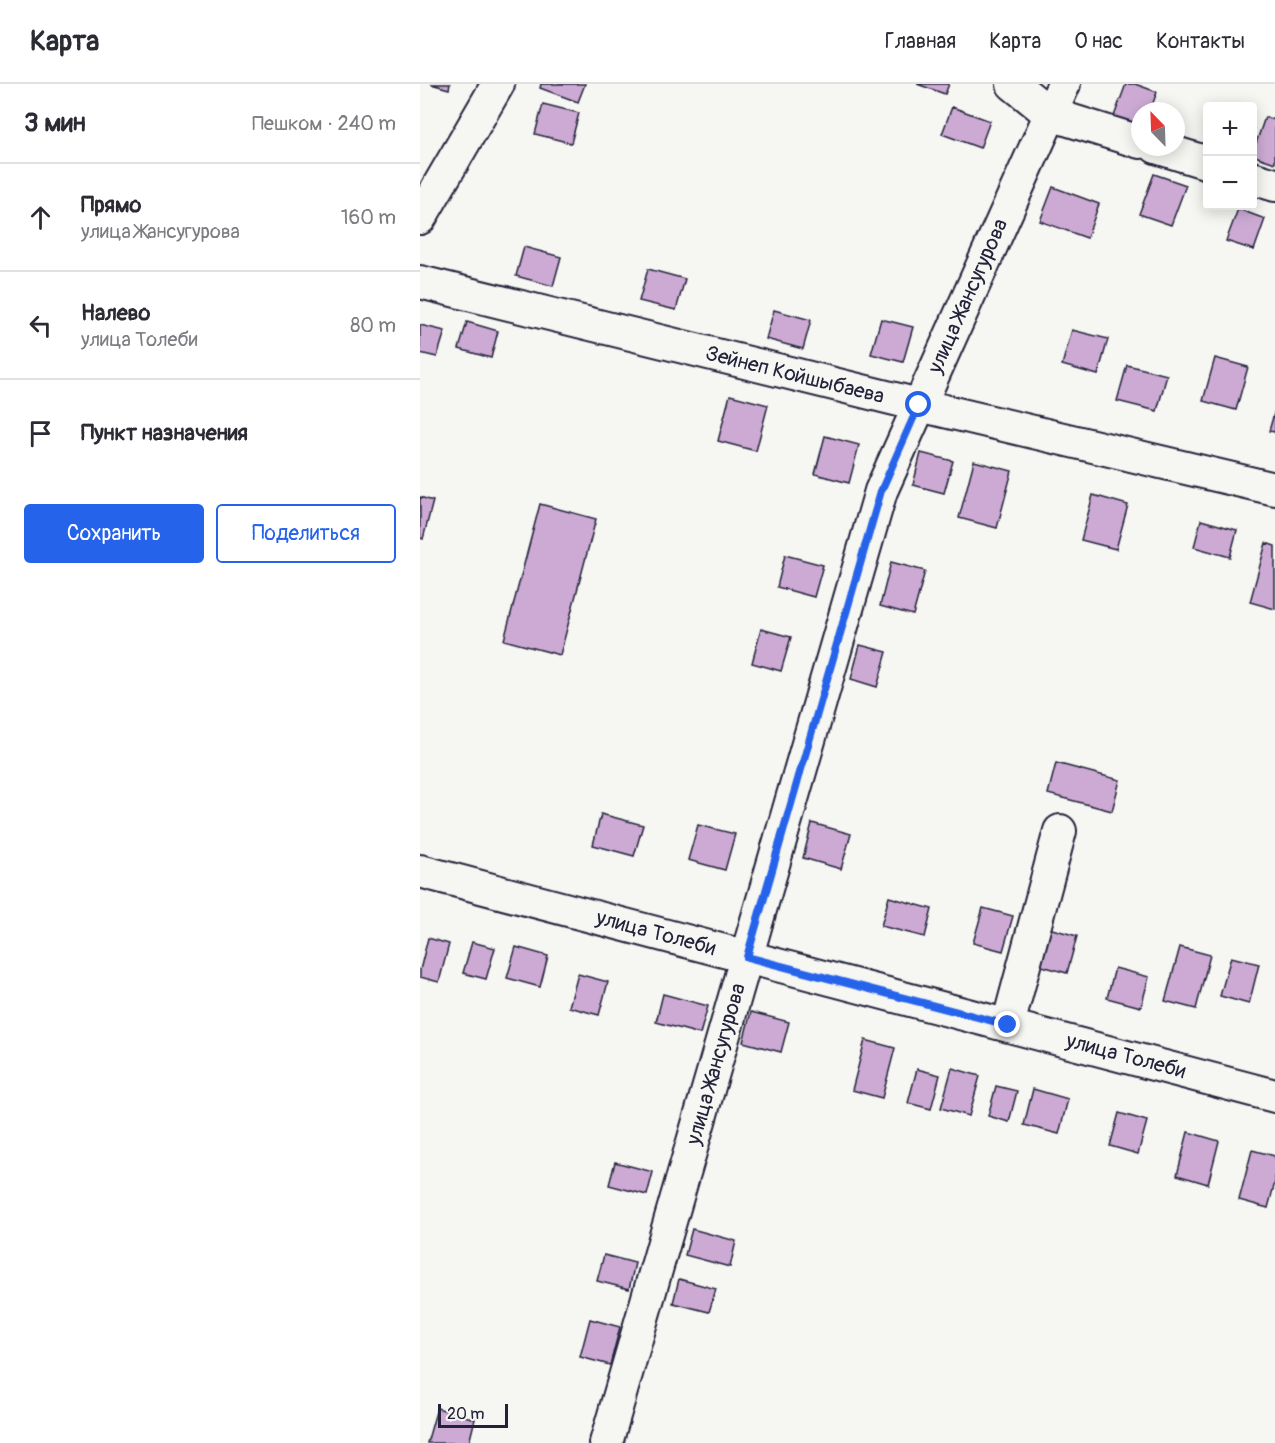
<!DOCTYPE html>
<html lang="ru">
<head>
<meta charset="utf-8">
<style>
	body { margin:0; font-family:Pangolin,sans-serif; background:#f2f2f3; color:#2b2b33 }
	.controls { position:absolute; right:18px; top:18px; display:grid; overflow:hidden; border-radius:6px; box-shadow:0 3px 15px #0003 }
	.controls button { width:54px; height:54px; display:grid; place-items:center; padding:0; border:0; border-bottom:2px solid #e1e1e2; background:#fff; color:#2b2b33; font:30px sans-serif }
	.compass { position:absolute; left:711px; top:18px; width:54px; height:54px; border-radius:50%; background:#fff; box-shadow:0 3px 15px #0003; rotate:337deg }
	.scale { position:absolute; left:18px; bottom:15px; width:70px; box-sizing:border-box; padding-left:6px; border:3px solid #22223b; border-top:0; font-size:16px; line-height:21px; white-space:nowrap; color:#22223b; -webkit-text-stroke:4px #f6f6f2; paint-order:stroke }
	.stop { position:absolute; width:18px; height:18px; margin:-14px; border:4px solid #2563eb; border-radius:50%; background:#fff }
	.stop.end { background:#2563eb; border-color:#fff; box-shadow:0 2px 6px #0008 }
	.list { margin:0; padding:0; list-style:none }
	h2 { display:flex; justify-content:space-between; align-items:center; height:78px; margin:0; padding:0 24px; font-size:26px }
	h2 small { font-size:20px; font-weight:400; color:#7c7c81 }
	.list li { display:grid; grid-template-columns:39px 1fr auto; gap:18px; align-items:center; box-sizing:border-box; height:108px; padding:0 24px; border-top:2px solid #e1e1e2 }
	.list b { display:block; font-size:22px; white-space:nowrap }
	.list p { margin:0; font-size:20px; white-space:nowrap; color:#7c7c81 }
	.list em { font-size:20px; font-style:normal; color:#7c7c81 }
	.actions { display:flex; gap:12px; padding:18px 24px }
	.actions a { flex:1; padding:14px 0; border:2px solid #2563eb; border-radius:6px; text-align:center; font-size:21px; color:#2563eb }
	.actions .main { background:#2563eb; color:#fff }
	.icon { flex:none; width:33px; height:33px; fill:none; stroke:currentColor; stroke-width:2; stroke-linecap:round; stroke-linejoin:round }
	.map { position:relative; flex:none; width:855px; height:1359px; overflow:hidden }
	header { display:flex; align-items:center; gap:36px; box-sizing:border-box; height:84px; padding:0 30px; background:#fff; border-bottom:2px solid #e1e1e2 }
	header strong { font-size:28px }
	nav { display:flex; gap:33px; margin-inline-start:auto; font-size:21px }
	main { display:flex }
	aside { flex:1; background:#fff }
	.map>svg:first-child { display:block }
	.building { fill:#ccaad4; stroke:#22223b; stroke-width:1.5 }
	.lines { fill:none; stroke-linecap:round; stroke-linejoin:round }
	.minor-casing { stroke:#22223b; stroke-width:36 }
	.minor { stroke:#f6f6f2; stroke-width:32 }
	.route { stroke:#2563eb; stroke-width:8 }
	.labels { text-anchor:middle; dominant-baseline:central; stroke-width:6; stroke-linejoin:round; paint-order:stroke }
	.street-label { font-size:21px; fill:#22223b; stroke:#f6f6f2 }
</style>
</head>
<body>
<header>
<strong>Карта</strong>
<nav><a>Главная</a><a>Карта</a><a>О нас</a><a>Контакты</a></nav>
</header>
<main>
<aside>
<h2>3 мин<small>Пешком · 240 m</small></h2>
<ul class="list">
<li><svg class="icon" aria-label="ahead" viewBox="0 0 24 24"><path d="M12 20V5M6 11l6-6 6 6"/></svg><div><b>Прямо</b><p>улица Жансугурова</p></div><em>160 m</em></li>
<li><svg class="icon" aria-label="left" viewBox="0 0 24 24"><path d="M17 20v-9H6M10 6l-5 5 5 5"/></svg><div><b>Налево</b><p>улица Толеби</p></div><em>80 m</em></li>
<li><svg class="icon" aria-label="arrive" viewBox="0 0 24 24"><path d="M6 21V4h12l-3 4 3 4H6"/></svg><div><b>Пункт назначения</b></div></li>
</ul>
<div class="actions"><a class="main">Сохранить</a><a>Поделиться</a></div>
</aside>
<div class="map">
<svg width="855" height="1359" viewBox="0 0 855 1359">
	<rect width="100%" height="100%" fill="#f6f6f2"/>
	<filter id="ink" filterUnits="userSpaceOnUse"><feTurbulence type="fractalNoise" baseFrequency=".0167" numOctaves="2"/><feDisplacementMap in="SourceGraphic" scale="12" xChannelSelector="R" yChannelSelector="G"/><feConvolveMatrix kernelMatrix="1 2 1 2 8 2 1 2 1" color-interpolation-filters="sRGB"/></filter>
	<g filter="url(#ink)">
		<!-- building -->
		<path class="building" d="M11,0H30L29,5Z
			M121,0H165L158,18L120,4Z
			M497,0H529L525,10Z
			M706,0H715L737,8L730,27H720V45L693,35Z
			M123,20L159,29L151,59L115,50Z
			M532,23L570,37L560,64L522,50Z
			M845,33L855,36V79L832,71Z
			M734,90L766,101L751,141L719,130Z
			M633,103L679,120L667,154L620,137Z
			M818,125L845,135L834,166L806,157Z
			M104,163L141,173L133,202L96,192Z
			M228,185L265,195L256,226L219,217Z
			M354,226L391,236L383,265L346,255Z
			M461,235L493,243L483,278L451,270Z
			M47,238L78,247L71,274L39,265Z
			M0,241L25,247L17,273L0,269Z
			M652,246L688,255L678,291L642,281Z
			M795,274L828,283L816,326L783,317Z
			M707,281L747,291L737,327L697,317Z
			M310,311L348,321L336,367L298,357Z
			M855,326V348L849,347Z
			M405,352L439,361L429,399L395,390Z
			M501,369L533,377L524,409L493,401Z
			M554,377L592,387L577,444L539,434Z
			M673,411L708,421L696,465L661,456Z
			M0,413L13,417L3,455L0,454Z
			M120,420L176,435L140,571L84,556Z
			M781,436L817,446L810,473L774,463Z
			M846,459L855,462V525L830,518Z
			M365,471L403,481L394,513L357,503Z
			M471,478L505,487L493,531L460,522Z
			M341,545L371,553L361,587L332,579Z
			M440,561L467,568L457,603L431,595Z
			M636,679L700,696L692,727L628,710Z
			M181,730L223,741L214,772L173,761Z
			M392,739L431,750L421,785L383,774Z
			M278,741L315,750L305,786L268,776Z
			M469,813L512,825L505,853L461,842Z
			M563,824L593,832L583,867L553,859Z
			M625,843L657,852L647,889L615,880Z
			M8,854L29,860L19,898L0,893V886Z
			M52,858L75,864L66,895L43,889Z
			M96,863L128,872L120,903L87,894Z
			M760,863L790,871L776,925L745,917Z
			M811,873L839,880L829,920L800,912Z
			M695,884L729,893L721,923L687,914Z
			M158,890L188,898L179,931L149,923Z
			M243,910L288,922L280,950L236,938Z
			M331,928L369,938L361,968L323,958Z
			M445,956L475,964L462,1014L432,1006Z
			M532,984L560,992L549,1032L521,1024Z
			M497,985L520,991L511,1025L488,1019Z
			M576,1002L597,1007L589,1038L568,1032Z
			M613,1005L648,1015L639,1050L604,1041Z
			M699,1029L727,1037L718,1070L690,1062Z
			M768,1048L799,1057L788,1100L757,1091Z
			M832,1066L855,1072V1098L848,1124L819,1116Z
			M195,1078L233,1088L227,1111L189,1101Z
			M272,1145L316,1157L310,1183L265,1171Z
			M184,1171L215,1179L209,1205L177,1197Z
			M259,1195L296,1205L289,1228L253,1219Z
			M170,1235L200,1243L190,1281L160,1273Z
			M17,1324L55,1335L49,1359H7Z"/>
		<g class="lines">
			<!-- minor casing -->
			<g class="minor-casing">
				<path id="minor" d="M593,0L630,30L720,58
					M736,63L788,79
					M832,94L855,101
					M0,134L78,0
					M0,198L499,321L855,405
					M0,787L855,1012
					M588,941L640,747
					M186,1359L461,407L644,0"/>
			</g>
			<!-- minor -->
			<use href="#minor" class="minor"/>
		</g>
	</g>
	<g class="lines" filter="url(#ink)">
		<!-- route -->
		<path class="route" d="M499,321L461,407L327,873L588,941"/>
	</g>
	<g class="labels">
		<!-- street labels -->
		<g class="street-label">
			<text transform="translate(548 212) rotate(-66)">улица Жансугурова</text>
			<text transform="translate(375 291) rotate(14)">Зейнеп Койшыбаева</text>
			<text transform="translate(236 849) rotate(15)">улица Толеби</text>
			<text transform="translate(706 972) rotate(15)">улица Толеби</text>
			<text transform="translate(296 980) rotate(-74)">улица Жансугурова</text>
		</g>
	</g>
</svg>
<div class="controls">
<button>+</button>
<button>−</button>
</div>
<svg class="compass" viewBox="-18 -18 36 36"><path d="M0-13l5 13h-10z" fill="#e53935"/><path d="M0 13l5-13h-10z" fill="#7c7c81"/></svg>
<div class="scale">20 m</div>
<div class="stop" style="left:499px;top:321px"></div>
<div class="stop end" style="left:588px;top:941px"></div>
</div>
</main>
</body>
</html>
